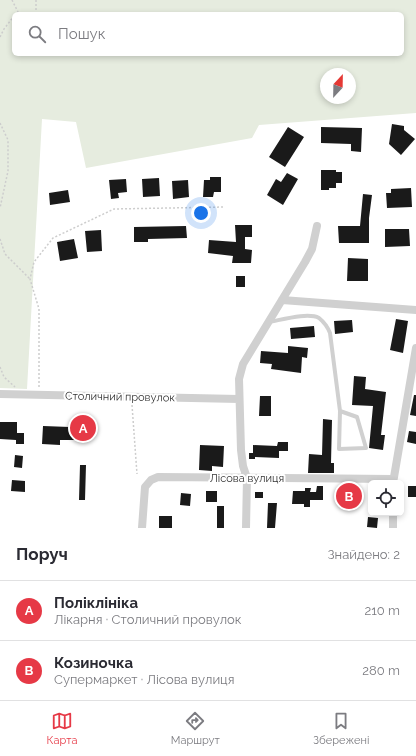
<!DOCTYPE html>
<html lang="uk">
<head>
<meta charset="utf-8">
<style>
	body { margin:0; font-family:Raleway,sans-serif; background:#f2f2f3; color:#2b2b33 }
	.controls { position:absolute; right:12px; bottom:12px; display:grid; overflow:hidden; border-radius:6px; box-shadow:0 2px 6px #0003 }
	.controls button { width:36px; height:36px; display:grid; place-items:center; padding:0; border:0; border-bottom:1px solid #e1e1e2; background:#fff; color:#2b2b33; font:20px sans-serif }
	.compass { position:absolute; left:320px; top:68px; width:36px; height:36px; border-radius:50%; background:#fff; box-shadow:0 2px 6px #0003; rotate:22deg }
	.you { position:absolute; left:201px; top:213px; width:14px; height:14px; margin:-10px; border:3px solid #fff; border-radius:50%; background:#1a73e8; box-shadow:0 0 0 6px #1a73e833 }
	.badge { display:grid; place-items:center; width:26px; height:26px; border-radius:50%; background:#e63946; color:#fff; font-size:13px; font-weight:700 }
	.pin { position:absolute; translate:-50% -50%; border:2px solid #fff; box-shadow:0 1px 4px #0006 }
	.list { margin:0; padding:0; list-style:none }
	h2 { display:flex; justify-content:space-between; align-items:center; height:52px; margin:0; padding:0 16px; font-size:17px }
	h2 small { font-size:13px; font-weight:400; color:#7c7c81 }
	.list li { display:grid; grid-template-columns:26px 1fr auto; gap:12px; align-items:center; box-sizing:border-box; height:60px; padding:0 16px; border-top:1px solid #e1e1e2 }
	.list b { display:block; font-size:15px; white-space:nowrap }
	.list p { margin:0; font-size:13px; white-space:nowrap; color:#7c7c81 }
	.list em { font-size:13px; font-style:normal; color:#7c7c81 }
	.icon { flex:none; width:22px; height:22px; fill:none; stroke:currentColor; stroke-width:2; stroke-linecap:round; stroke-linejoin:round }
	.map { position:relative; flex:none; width:416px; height:528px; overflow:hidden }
	.search { position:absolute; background:#fff; box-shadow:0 2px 6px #0003; left:12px; right:12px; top:12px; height:44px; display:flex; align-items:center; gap:10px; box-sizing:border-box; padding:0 14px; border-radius:6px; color:#7c7c81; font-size:15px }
	.sheet { height:172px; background:#fff }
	nav { display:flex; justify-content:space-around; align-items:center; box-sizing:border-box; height:56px; border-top:1px solid #e1e1e2; background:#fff; font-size:11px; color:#7c7c81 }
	nav a { display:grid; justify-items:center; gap:2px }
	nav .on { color:#e63946 }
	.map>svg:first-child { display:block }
	.green { fill:#e6ecdf; fill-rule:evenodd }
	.building { fill:#1a1a1a }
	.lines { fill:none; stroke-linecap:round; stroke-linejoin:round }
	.path { stroke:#cdcdcd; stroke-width:1.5; stroke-dasharray:2 2; stroke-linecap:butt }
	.service { stroke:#d0d0d0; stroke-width:4 }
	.minor { stroke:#d0d0d0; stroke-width:8 }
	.labels { text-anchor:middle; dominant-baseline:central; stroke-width:4; stroke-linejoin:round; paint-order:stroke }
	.street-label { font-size:11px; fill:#333; stroke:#fff }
</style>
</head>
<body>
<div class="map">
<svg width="416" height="528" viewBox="0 0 416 528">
	<rect width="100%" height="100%" fill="#fff"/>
	<!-- green -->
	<path class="green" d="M0,0H416V113L259,125L252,138L86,168L76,122L42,119L27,389L0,388ZM14,14H402V54H14ZM326,74H350V98H326Z"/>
	<!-- building -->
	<path class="building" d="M392,124L404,126V130L415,139L401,155L389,144Z
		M288,127L304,137L285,167L269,157Z
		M321,127L362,128L361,152L351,151V144L321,143Z
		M321,170H336V172H342V183H336V188H329V190H321Z
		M287,173L298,179L283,205L267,195L276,179L281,182Z
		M210,177H221V192H214L213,197H203L204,180H210Z
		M159,178L160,196L143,197L142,179Z
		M126,179L127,192L118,193L119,198L111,199L109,180Z
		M188,180L189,197L173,199L172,181Z
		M411,188L412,207L387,208L386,193H391V189Z
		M68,190L70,202L50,205L49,193Z
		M363,194L372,195L369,218V243H339L338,226H360Z
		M235,225H252V237H245V249L252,250L251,263H232L233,256L208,253L209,240L236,242Z
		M186,226L187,238L148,239V242H134V227Z
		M385,229H409L410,246L385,247Z
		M101,230L102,251L87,252L85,231Z
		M74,239L78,258L60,261L57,242Z
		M348,258L368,259V281H347Z
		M236,276H245V287H236Z
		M396,319L408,321L403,353L390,350Z
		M352,320L353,332L335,334L334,321Z
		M314,326L315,337L291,339L290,328Z
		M288,346L308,348L307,358L302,357L301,373L271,369L272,364L260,363L261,351L288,353Z
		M354,376L366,377L365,389L386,392L381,435H385L383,450L369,448L373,406L352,405Z
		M414,395H416V416L410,415Z
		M260,396H271V416H259Z
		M323,419L332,420L331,463H334V473H308L309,454L322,455Z
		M0,422H17V433H24V444H16V440L0,439Z
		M43,426L70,427V426H86V440H60V445L42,444Z
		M409,431L416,432V444L407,442Z
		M278,442H288V451H279V458L255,457V459H249V453H253V445L277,446Z
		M200,445L224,446L223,467L212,466V471L199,470Z
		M15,455L23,456L22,468L14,467Z
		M80,465H86L85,500H79Z
		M12,480L25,481V492L11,491Z
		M317,486H323V500H310V507H304V504H292L293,491H305V488H311L310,492H316Z
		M408,486H416V497H408Z
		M340,488L360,491L358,502L339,499Z
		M206,491H217V502H206Z
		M255,492H263V498H255Z
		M181,493L191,494L190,506L180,505Z
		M268,503H277L275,528H267Z
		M217,506H224V528H217Z
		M159,516H172V528H159Z
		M368,517L378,518L377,528L367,527Z"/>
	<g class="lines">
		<!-- path -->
		<path class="path" d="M12,0L18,12L26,14
			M36,0V14
			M0,37L4,29L14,16
			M0,123L8,140V171L0,208
			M0,239L5,254L30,279
			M0,367L4,377L15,387
			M39,387V309L30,279L34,262L53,238L114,209L224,207
			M132,405L137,474"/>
		<!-- service -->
		<path class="service" d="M269,322C281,320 308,312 319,318C324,322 328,328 330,333L340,411L339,449L366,448L357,417L340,411"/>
		<!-- minor -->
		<path class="minor" d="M282,300L416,310
			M0,394L239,399
			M393,483L416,348
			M393,513V528
			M142,528L145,487L151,480L158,477L393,479
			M246,528L247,478L243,466L241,450L239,379L243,364L305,262L312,249L317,226"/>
	</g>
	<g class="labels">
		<!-- street labels -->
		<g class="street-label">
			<text transform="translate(120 397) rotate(1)">Столичний провулок</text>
			<text x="247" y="478">Лісова вулиця</text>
		</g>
	</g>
</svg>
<div class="controls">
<button><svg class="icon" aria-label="locate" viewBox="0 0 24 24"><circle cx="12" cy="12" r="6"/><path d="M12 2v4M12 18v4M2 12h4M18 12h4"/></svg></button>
</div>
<svg class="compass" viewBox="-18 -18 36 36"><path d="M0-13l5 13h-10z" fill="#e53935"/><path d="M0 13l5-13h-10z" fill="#7c7c81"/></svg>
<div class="you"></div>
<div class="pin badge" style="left:83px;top:428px">A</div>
<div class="pin badge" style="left:349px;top:496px">B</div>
<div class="search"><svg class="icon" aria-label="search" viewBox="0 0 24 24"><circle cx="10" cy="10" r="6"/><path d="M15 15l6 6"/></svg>Пошук</div>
</div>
<section class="sheet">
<h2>Поруч<small>Знайдено: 2</small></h2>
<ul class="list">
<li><span class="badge">A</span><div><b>Поліклініка</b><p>Лікарня · Столичний провулок</p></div><em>210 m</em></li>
<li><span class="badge">B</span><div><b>Козиночка</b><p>Супермаркет · Лісова вулиця</p></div><em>280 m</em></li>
</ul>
</section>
<nav>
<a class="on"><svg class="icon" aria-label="map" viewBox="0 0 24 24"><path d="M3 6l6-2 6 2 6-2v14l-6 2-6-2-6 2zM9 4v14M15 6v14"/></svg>Карта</a>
<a><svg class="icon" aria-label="directions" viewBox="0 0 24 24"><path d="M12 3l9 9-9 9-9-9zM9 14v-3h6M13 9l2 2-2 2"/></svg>Маршрут</a>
<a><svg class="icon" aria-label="saved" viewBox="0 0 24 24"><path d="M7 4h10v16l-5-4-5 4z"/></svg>Збережені</a>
</nav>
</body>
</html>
